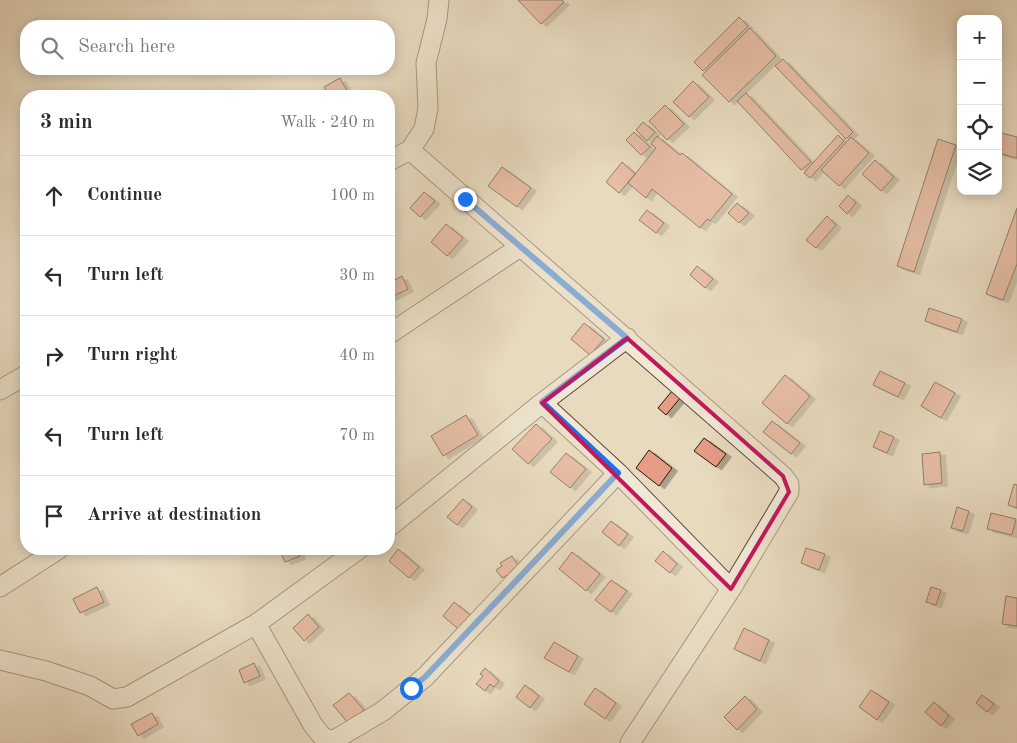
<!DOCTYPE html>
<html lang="en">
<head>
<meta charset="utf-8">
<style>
	body { margin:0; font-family:"Old Standard TT",serif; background:#f7f7f7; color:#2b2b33 }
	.controls { position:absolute; right:15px; top:15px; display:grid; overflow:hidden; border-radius:10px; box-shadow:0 2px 12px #0003 }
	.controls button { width:45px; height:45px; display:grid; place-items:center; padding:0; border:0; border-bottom:1px solid #e1e1e2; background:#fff; color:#2b2b33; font:25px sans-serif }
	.stop { position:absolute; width:15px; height:15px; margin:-11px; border:4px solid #1a73e8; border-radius:50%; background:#fff }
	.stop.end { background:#1a73e8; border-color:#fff; box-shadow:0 1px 5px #0008 }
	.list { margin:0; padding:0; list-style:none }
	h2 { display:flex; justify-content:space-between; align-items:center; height:65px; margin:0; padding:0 20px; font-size:21px }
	h2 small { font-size:16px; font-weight:400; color:#7c7c81 }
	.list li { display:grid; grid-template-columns:32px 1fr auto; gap:15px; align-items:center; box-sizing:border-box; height:80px; padding:0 20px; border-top:1px solid #e1e1e2 }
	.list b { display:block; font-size:19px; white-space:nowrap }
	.list em { font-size:16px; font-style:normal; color:#7c7c81 }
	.icon { flex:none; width:28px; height:28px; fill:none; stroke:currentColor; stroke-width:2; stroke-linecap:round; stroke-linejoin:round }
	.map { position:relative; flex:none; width:1017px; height:743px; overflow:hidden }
	.search { position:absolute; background:#fff; box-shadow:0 2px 12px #0003; left:20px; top:20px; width:375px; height:55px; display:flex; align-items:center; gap:12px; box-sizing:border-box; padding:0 18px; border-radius:20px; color:#7c7c81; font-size:19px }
	.panel { position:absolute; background:#fff; box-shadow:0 2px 12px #0003; left:20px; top:90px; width:375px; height:465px; border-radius:20px }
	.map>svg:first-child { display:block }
	.building { fill:#e69c86; stroke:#2d1405; filter:url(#shadow) }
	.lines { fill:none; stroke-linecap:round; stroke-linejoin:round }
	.minor-casing { stroke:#5c4634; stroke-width:21 }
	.minor { stroke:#f0e7d5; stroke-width:19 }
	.route { stroke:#1a73e8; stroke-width:6 }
	.marked { fill:none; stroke:#c2185b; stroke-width:4; stroke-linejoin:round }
</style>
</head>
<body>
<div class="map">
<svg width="1017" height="743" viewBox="0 0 1017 743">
	<defs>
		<filter id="shadow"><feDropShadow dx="5.5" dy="3" stdDeviation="0" flood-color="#0004"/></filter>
	</defs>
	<rect width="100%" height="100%" fill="#e8dabf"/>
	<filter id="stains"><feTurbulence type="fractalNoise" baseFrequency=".004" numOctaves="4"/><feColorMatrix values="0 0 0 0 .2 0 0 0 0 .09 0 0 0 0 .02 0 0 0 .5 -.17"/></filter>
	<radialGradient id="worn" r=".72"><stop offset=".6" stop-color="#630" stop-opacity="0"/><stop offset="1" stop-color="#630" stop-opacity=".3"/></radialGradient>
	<!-- building -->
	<path class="building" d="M518,0H562L564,2L541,24Z
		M739,17L748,26L703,71L694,62Z
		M750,28L776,56L729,102L702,75Z
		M783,59L853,132L846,139L775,66Z
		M340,78L350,96H330L324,87Z
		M693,81L709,97L689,117L673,102Z
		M746,93L811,162L801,170L737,101Z
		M665,105L684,124L667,140L649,121Z
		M643,122L655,132L647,141L636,130Z
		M634,132L650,147L641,155L626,140Z
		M998,132L1017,137V158L998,153Z
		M838,135L844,141L810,178L804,173Z
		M657,136L680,155L682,153L687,157L732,194L710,221L707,219L700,228L652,189L646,198L628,183L656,148L651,144Z
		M851,137L869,153L839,186L821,170Z
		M938,139L956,145L914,272L897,266Z
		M875,160L894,177L881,191L862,174Z
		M622,162L635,174L619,193L606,182Z
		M502,167L531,188L517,207L488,186Z
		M424,192L435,201L420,217L410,208Z
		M848,195L856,203L847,214L839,206Z
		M737,203L749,213L739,223L728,213Z
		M1017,208V264L1003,300L986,294Z
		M647,210L664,223L656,233L639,220Z
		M827,216L836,225L816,248L806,240Z
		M446,224L463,238L447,256L431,242Z
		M697,266L713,279L705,288L690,275Z
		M402,276L408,289L389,298V283Z
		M929,308L962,319L957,332L925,321Z
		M584,323L604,339L590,355L571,339Z
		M880,371L905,383L898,397L873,385Z
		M785,375L810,396L787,424L762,403Z
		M935,382L955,393L941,418L921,406Z
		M672,391L681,397L666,415L658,408Z
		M466,415L478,435L443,456L431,436Z
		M772,421L800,443L791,454L763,432Z
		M536,424L552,439L528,464L512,449Z
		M880,431L894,437L887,453L873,447Z
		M704,438L726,454L716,467L694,451Z
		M649,450L672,468L659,486L636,468Z
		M940,452L942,483L924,485L922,454Z
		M566,453L586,469L570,488L550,472Z
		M1014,484L1017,485V508L1008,505Z
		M463,499L472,507L457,525L447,517Z
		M957,507L969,511L963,531L951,528Z
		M991,513L1016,519L1012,535L987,529Z
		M611,521L628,534L619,546L602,532Z
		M806,548L825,554L819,570L801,563Z
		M279,549H298L300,556L285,562Z
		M398,549L419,567L409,578L389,561Z
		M663,551L677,564L670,573L655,561Z
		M572,552L600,574L586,591L559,569Z
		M512,556L522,571L510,579L507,575L502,578L496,570L502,566L500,563Z
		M611,580L627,591L611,612L595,600Z
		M97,587L104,602L80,613L73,599Z
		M931,587L941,590L936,605L926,602Z
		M1006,596L1017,598V626L1002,624Z
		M454,602L474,618L462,632L443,616Z
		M308,614L319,627L304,641L293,628Z
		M744,628L769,640L760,661L734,649Z
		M554,642L578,656L569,672L544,658Z
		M254,663L260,676L244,683L239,670Z
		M485,668L499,681L494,687L490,684L485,691L476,684L483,676L480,674Z
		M525,685L539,696L530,708L516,697Z
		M595,688L616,703L605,719L584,704Z
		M871,690L889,702L877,720L859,707Z
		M349,693L364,710L348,723L333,705Z
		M982,695L994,704L987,712L976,703Z
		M745,696L757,709L737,730L724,717Z
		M934,702L949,716L941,726L925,712Z
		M152,713L158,724L138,736L131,724Z"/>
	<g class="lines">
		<!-- minor casing -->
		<g class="minor-casing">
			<path id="minor" d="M410,150L783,476L789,484V492L731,589L630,743
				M389,161L410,150L424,129L428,108L426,63L437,19L439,0
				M389,334L520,247
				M0,390L26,375
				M542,403L618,473L731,589
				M389,527L542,403L627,338
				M0,587L59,549
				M256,624L313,725L321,735L327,740L336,739L383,711L425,677L618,473
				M0,660L46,671L90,686L113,699L127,697L256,624L359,549"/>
		</g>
		<!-- minor -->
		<use href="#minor" class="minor"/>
	</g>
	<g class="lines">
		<!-- route -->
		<path class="route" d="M411,688L425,677L618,473L542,402L627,338L465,199"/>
	</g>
	<!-- marked area -->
	<path d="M0 0H1017V743H0ZM627,338L783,476L789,492L731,589L542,403Z" fill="#e8dabf" fill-opacity=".55" fill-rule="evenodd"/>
	<path class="marked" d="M627,338L783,476L789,492L731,589L542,403Z"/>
	<rect width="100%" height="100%" filter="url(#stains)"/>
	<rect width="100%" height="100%" fill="url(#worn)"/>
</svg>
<div class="controls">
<button>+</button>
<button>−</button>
<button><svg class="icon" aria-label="locate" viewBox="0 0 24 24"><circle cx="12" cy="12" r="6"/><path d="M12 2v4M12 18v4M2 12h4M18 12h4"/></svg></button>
<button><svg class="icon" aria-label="layers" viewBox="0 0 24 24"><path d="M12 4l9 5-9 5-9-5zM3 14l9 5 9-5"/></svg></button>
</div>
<div class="stop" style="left:411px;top:688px"></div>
<div class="stop end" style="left:465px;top:199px"></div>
<div class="search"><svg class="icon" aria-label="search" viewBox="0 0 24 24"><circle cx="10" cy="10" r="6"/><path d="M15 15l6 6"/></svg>Search here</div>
<section class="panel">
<h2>3 min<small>Walk · 240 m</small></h2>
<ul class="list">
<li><svg class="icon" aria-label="ahead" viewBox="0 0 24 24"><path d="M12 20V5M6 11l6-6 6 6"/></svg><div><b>Continue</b></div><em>100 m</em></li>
<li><svg class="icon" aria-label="left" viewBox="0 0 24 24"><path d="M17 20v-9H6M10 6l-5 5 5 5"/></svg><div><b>Turn left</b></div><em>30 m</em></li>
<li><svg class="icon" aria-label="right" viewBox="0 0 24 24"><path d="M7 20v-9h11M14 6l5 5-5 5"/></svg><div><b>Turn right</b></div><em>40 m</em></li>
<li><svg class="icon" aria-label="left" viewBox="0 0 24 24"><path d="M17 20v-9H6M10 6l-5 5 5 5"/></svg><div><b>Turn left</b></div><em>70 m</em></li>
<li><svg class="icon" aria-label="arrive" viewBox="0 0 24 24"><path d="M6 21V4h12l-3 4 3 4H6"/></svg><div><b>Arrive at destination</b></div></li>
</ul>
</section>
</div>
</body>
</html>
